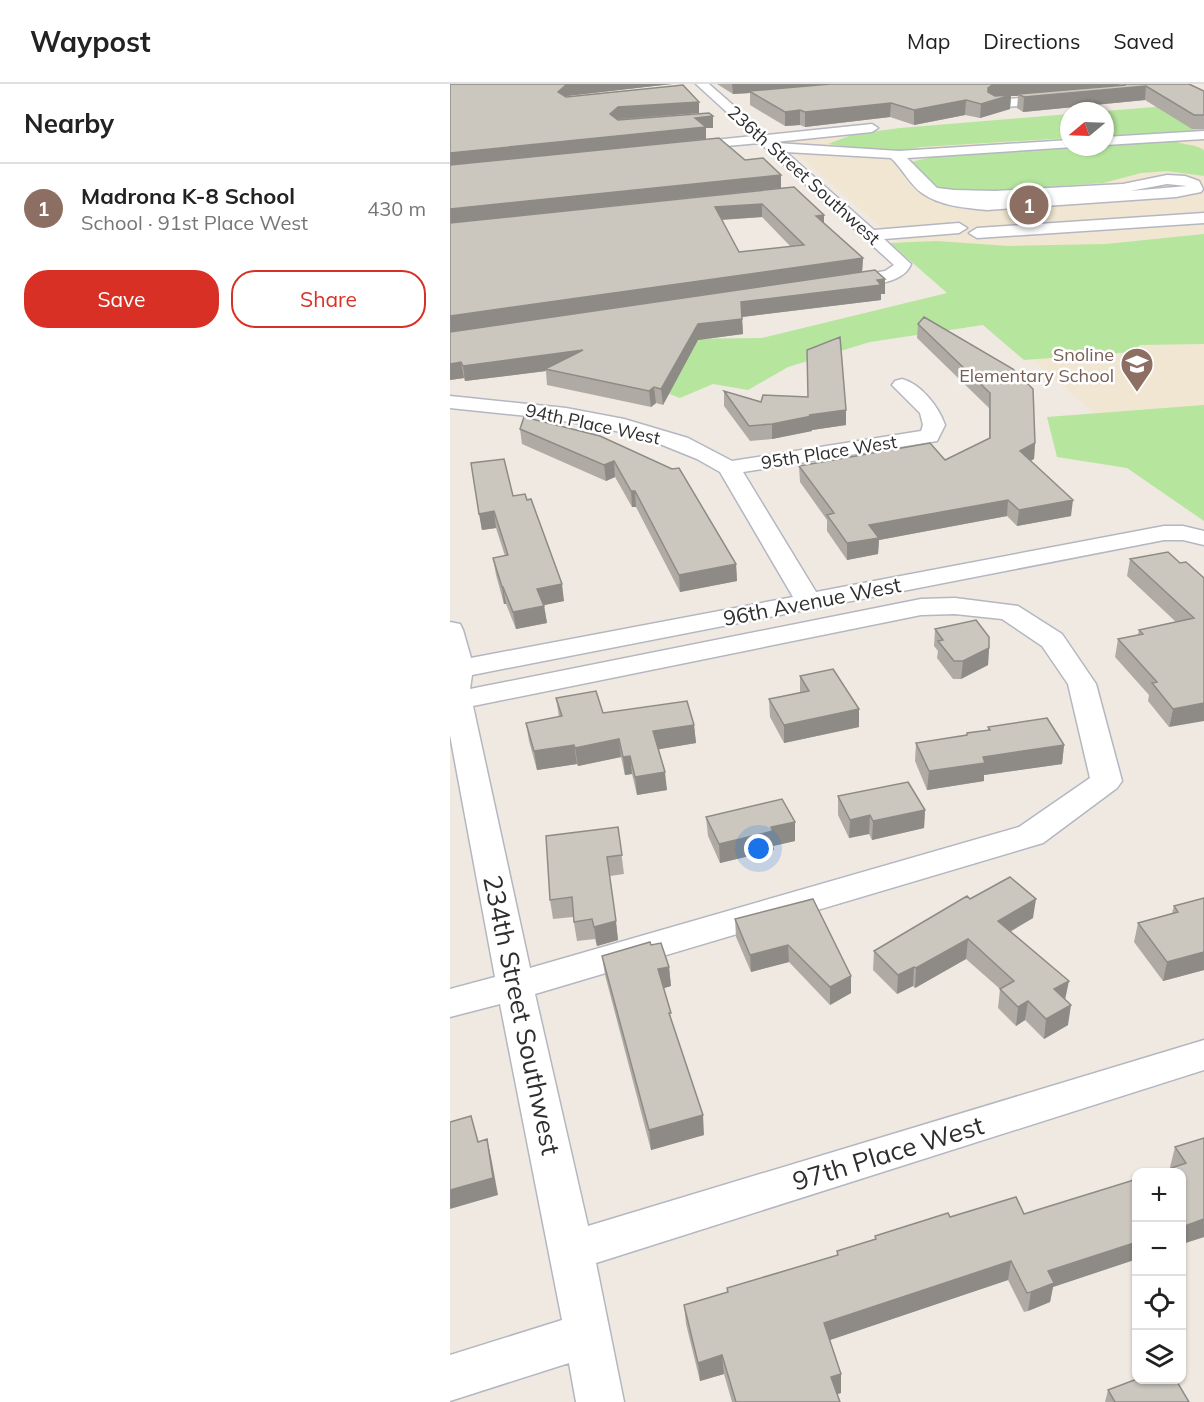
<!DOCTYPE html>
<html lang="en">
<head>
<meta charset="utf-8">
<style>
	body { margin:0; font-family:Mulish,sans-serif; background:#f2f2f2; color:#222 }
	.controls { position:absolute; right:18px; bottom:18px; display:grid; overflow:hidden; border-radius:12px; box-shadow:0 2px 4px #0004 }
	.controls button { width:54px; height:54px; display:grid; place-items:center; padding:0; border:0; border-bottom:2px solid #e0e0e0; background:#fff; color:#222; font:30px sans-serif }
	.compass { position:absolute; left:610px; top:18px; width:54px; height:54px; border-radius:50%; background:#fff; box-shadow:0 2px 4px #0004; rotate:251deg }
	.you { position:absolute; left:309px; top:765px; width:21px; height:21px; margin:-15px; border:4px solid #fff; border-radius:50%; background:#1a73e8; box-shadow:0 0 0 9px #1a73e833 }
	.badge { display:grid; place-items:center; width:39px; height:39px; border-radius:50%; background:#d93025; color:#fff; font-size:20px; font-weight:700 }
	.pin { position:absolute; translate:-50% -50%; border:3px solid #fff; box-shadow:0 2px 6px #0006 }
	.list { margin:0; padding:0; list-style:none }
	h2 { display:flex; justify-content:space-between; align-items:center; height:78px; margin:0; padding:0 24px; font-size:26px }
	h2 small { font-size:20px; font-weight:400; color:#767676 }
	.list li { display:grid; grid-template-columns:39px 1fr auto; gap:18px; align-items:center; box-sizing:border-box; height:90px; padding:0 24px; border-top:2px solid #e0e0e0 }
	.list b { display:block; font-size:22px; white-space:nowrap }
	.list p { margin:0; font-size:20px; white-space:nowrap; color:#767676 }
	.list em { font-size:20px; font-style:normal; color:#767676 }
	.actions { display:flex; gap:12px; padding:18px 24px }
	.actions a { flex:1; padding:14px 0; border:2px solid #d93025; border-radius:24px; text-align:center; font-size:21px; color:#d93025 }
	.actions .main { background:#d93025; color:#fff }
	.icon { flex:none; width:33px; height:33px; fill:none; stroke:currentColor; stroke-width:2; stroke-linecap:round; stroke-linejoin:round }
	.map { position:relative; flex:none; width:754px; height:1318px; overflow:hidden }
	header { display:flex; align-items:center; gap:36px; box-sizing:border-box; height:84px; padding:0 30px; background:#fff; border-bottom:2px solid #e0e0e0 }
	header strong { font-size:28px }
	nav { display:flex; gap:33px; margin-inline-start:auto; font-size:21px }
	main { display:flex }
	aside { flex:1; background:#fff }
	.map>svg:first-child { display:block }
	.education { fill:#f0e6d1 }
	.green { fill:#b6e59e }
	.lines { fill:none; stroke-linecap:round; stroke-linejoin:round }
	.minor-casing { stroke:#b4b7c1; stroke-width:3 }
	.minor { fill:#fff; fill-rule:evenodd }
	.wall { fill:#afaba4; fill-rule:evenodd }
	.shaded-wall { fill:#8e8b86 }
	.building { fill:#cbc7bf; stroke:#8e8b86; stroke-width:1.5; fill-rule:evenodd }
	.labels { text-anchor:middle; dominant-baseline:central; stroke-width:5; stroke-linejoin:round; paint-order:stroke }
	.far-street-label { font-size:18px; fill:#2e2e2e; stroke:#fff }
	.far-education-label { font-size:18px; fill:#785e54; stroke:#fff; text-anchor:end }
	.street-label { font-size:21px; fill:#2e2e2e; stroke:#fff }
	.near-street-label { font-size:26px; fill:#2e2e2e; stroke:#fff }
</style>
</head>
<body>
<header>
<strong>Waypost</strong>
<nav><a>Map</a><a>Directions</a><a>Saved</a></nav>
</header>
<main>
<aside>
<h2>Nearby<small></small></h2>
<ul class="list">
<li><span class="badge" style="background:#8d6e63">1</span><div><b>Madrona K-8 School</b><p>School · 91st Place West</p></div><em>430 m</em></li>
</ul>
<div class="actions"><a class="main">Save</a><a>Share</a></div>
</aside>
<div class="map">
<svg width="754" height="1318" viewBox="0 0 754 1318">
	<rect width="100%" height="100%" fill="#efe9e1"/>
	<!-- education -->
	<path class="education" d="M754,38V425L331,56L619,44V63H655V42Z"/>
	<!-- green -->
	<path class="green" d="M754,19V47L655,52V27Z
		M619,30V54L471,63L443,69L378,60L404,50L450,44Z
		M723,56C734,62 743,59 754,66V92L717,87L691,89L653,99L540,107H499L481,100L461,78L478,74L476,71L655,63V60Z
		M754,150V260L690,261L681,268L574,276L533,241L420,258L338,283L298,306L263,300L230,314L161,287L222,255L312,254L497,209L440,159L486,157L559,162L656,160Z
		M754,321V437L677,384L607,373L597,333Z"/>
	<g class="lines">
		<!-- minor casing -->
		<g class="minor-casing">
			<path id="minor" d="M246,0H259L317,51L422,40L428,44L422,48L325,58L326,59L449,67L619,56V63H623L457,74L487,104L504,106L545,107L673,100L717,91L735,92L749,97L753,105L751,108L726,113L537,126C516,124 490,122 472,109C461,102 452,84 441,74L336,68L424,146L509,139L517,144L509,149L434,155L461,180C453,202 412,201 392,204L386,203L383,199L386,195L435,187L444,181L310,59L231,66L229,63L236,59L303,52ZM717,100L737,102L680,107Z
				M609,11L615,15L613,18L544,24L538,20L544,16Z
				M754,47V55L655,61V53Z
				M754,129V139L527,154L519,149L527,144Z
				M452,295C471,300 489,323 495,341L487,357L293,388L366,508L714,442H733L754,447V461L733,456H714L22,591L20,605L471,515L505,514L568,522L612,550L646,600L672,697L667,704L593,759L85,910L138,1142L754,956V986L146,1179L174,1318H126L119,1279L0,1317V1271L112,1236L50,920L0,933V905L45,893L0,651V538L10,540L13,546L21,574L343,513L270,388L247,375L195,354L145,342L87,333L0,324V312L116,324L174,335L238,354L282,377L471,347L473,341L470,329L442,301L445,297ZM505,530L552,535L592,562L618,600L640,694L569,743L80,884L23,622L471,531Z"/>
		</g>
		<!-- minor -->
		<use href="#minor" class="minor"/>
	</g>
	<!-- wall -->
	<path class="wall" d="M0,0H222L117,12L116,13L249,29L168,36L263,32V44H256V55L120,69L295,76L331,91V104L344,103L374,131V139L413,174L412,188L435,210H431V216L292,233L293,250L248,256L213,321L206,319L201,323L97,301L96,287L15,297L14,294L0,296ZM312,133L341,163L289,168L272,136Z
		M267,0H739L754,7V45H742L695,16L573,28L567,24L568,12H561L560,25L530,34L515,31L464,41L440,33L355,43L350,41L335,42L300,21V9L283,10Z
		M474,233L585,359L584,375L580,377L621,432L567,442L557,432L429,456L428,470L397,476L377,447V436L350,398L349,382L495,376L539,354V324L467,254L468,240Z
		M274,307L396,341L362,346V347L322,355L300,357L274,322Z
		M70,345L150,352L286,480L287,497L230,508L186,423H182L165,393L156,397L72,360Z
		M21,379L63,412L114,517L94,521L97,539L66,545L56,520H54L46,491L43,474L55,472L46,444L32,446Z
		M680,475L730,479L754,494L719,643L698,617L699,611L665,573L668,555L688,551L689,546L726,538L677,492Z
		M485,545L539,564L538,581L511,595H503L487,574L488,567L484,562Z
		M350,592L409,625V643L334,659L320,633L319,615L350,608Z
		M106,614L153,629L244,641L246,659L208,665L217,706L187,711L182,690L175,691L171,673L128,682L127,680L87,686L79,657L76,639L109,633Z
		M538,643L614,661L612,680L534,691V697L477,706L465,677L466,659L517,651V649L538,646Z
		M388,712L475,726L474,744L422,756L419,750L399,754L388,731Z
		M256,733L345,757L323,762L324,766L270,779L258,752Z
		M168,743L174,790L160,792L168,856L147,862L145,855L127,857L123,833L103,835L100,816Z
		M754,814V886L713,897L684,858L688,839L722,829L724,822Z
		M363,815L401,909L380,921L339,878L301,888L286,853L285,835Z
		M520,815L583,834L560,848L616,916L618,941L594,955L575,936L566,942L548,924L550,905L516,875L465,904L463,902L447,910L423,886L424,867Z
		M201,861L219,883L221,902L214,904L222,938L254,1051L201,1066L155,891L152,872Z
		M754,1054V1153L732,1160V1089L720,1083L725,1063Z
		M687,1095V1175L603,1203L600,1218L578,1227L574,1228L558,1196L380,1256L391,1290V1309L387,1310L390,1318H282L274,1290L250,1297L236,1240L234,1221L277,1208V1204L387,1171V1167L425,1155V1152L500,1133L574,1130Z
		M658,1306L739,1318H655Z"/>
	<!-- shaded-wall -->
	<path class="shaded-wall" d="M124,0H222L117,12L109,19L108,8L116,1Z
		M282,0H405L299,7L300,9L283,10Z
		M544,0H669V4L568,10V12H561L560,25L530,34L531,20L538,4Z
		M696,2L695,16L573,28L574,13Z
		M516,16L515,31L464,41V26Z
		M249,18V29L169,35L161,42L160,30L168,23Z
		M441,19L440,33L355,43V28Z
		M350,26V41L335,42V28Z
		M263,32V44H256V55L0,82V69L245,34Z
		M331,91V104L0,139V125Z
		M312,120V133L266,136L265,123Z
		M374,131V145L366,132Z
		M413,174L412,189L0,248V232Z
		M435,195V210H431V216L292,233L291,218Z
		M292,235L293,250L248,256L213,321L211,305L248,240Z
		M133,266L95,285L96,287L15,297L13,282Z
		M11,278L14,294L0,296V280Z
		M204,303L206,319L201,323L199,307Z
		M396,326V341L362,346V347L322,355V340L359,331Z
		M585,359L584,375L568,383L570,367Z
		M164,377L165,393L156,397L154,381Z
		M181,407H185L186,423H182Z
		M558,416L557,432L429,456L428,470L397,476V459L419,441Z
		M623,416L621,432L567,442L569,426Z
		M44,427L46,444L32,446L29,430Z
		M286,480L287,497L230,508L229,491Z
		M112,500L114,517L90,522L87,505Z
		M52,503H53L56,520H54Z
		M94,522L97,539L66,545L63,528Z
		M539,564L538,581L511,595L513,577Z
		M754,619V637L719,643L723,625Z
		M409,625V643L334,659V641Z
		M244,641L246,659L205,666L203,647Z
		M169,655L171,673L128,682L125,664Z
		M124,661L127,680L87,686L84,667Z
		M614,661L612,680L534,691V697L477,706L479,687L533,673Z
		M180,672L182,690L175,691L173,673Z
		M215,688L217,706L187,711L185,693Z
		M475,726L474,744L422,756L423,737Z
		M420,731L419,750L399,754L400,736Z
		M345,738V757L323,762L324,766L270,779L269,760L321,743Z
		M586,815L583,834L545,856L548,837Z
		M166,837L168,856L147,862L144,843Z
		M518,855L516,875L465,904L466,884Z
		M338,861L339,878L301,888L300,871Z
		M754,868V886L713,897L717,878Z
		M219,883L221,902L211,905L208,885Z
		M464,883L463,902L447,910L448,891Z
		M401,892V909L380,921V903Z
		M619,897L615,916L604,905Z
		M578,917L575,936L566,942L568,923Z
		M621,921L618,941L594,955L596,935Z
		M253,1031L254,1051L201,1066L199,1046Z
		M37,1055L41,1073L48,1111L0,1125V1106Z
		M754,1135V1153L732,1160V1143Z
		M687,1158V1175L603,1203L600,1218L578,1227L581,1208L598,1187Z
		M561,1177L558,1196L374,1258V1239Z
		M272,1271L274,1290L250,1297L248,1279Z
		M391,1290V1309L381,1312V1293Z"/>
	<!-- building -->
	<path class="building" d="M0,0H124L116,1L108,8L116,13L233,1L249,18L168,23L160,30L168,36L259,29L263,32L245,34L256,43L0,69Z
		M380,0H544L538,4V8L545,12L561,11L531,20L516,16L464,26L441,19L355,28L350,26L335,28L299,7Z
		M675,0H739L754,7V31H744L696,2L574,13L568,10L675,1Z
		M269,54L295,76L313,74L331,91L0,125V81Z
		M344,103L374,131L366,132L413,174L0,232V139ZM312,120L354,161L289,168L265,123Z
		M425,186L435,195L427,196L431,201L291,218L292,235L248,240L211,305L204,303L199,307L95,285L133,266L13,282L11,278L0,280V248Z
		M474,233L563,285L583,305L585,359L570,367L623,416L569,426L558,416L419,441L429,454L397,459L377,431L384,429L349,382L480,359L495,376L540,354V309L468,240Z
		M390,253L396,326L359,331L362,332L322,340L299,342L274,307L311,318L313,311L358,313L357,266Z
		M74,333L150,352L222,385L229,384L286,480L229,491L185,407H181L164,377L154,381L70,345Z
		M54,375L63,412L75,410L77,416L81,415L112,500L87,505L94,522L63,528L53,503H52L43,474L58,471L44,427L29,430L21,379Z
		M718,468L730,479L736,478L754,494V619L723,625L702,599L707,598L668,555L693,550L689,546L744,534L680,475Z
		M526,536L539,553V564L513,577H504L488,557L493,556L485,545Z
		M383,585L409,625L334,641L319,615L359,607L350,592Z
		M146,607L153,629L237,617L244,641L203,647L215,688L185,693L180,672L173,673L169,655L125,664L124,661L84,667L76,639L112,632L106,614Z
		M597,634L614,661L533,673L535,679L479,687L466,659L517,651V649L540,646L538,643Z
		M458,698L475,726L423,737L420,731L400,736L388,712Z
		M332,715L345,738L321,743L323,747L269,760L256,733Z
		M168,743L172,771L157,773L166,837L144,843L142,835L124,838L122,813L100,816L96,752Z
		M560,793L586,815L548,837L619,897L604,905L621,921L596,935L578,917L568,923L550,905L564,897L518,855L466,884L464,883L448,891L424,867L517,812L520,815Z
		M754,814V868L717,878L688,839L728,828L724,822Z
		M363,815L401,892L380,903L338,861L300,871L285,835Z
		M200,858L201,861L211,859L219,883L208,885L221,929H219L253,1031L199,1046L152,872Z
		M21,1032L28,1058L37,1055L43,1094L0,1106V1038Z
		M754,1054V1135L732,1143V1089H707L736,1079L725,1063Z
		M687,1095V1158L598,1187L604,1199L581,1208L577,1209L561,1177L374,1239L391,1290L381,1293L390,1318H286L272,1271L248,1279L234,1221L278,1208L277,1204L388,1171L387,1167L426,1155L425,1152L498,1129L500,1133L566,1113L574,1130Z
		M687,1295L726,1296L739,1318H665L658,1306Z"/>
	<!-- icons -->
	<defs>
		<g id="school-pin" transform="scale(1.725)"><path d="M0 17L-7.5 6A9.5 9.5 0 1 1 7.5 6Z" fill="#8d6e63" stroke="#fff"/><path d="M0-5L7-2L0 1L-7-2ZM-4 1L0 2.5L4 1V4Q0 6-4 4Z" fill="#fff"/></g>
	</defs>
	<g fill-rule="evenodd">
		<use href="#school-pin" x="687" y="280"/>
	</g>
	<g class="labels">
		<!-- far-street labels -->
		<g class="far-street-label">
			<text transform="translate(354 91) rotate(42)">236th Street Southwest</text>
			<text transform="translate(143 340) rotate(12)">94th Place West</text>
			<text transform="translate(379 368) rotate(-9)">95th Place West</text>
		</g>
		<!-- far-education labels -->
		<g class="far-education-label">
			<text x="664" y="270">Snoline<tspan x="664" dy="21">Elementary School</tspan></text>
		</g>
		<!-- street labels -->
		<g class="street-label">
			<text transform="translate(362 517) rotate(-11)">96th Avenue West</text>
		</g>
		<!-- near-street labels -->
		<g class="near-street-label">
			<text transform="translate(72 931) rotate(78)">234th Street Southwest</text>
			<text transform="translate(438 1069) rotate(-17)">97th Place West</text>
		</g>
	</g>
</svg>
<div class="controls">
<button>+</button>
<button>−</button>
<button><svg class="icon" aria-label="locate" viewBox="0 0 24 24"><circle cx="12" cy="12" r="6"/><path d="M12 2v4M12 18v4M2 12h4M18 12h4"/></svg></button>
<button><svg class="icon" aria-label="layers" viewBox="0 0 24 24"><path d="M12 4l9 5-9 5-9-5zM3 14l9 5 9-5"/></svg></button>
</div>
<svg class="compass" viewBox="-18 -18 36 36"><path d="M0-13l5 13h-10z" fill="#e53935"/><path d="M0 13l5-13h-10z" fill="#767676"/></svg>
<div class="you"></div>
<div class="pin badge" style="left:579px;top:121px;background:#8d6e63">1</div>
</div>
</main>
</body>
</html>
